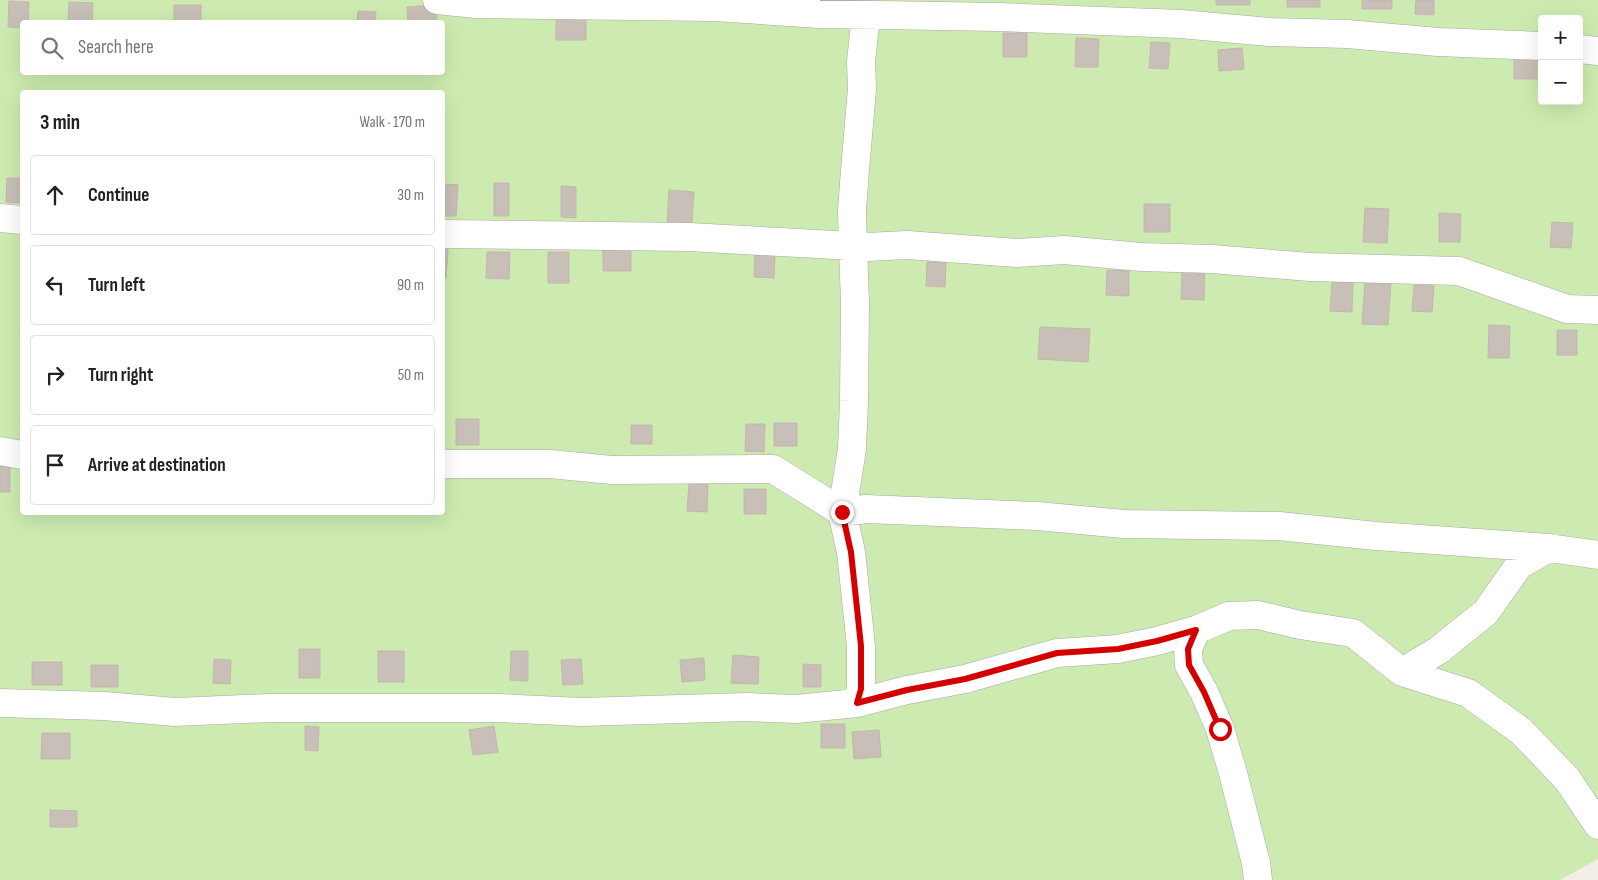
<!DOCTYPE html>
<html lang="en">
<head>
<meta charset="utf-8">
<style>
	body { margin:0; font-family:"Sofia Sans Condensed",sans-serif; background:#f2f2f2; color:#222 }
	.controls { position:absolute; right:15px; top:15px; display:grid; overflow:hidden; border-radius:5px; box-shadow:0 5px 20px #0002 }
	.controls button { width:45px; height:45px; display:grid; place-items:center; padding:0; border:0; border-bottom:1px solid #e0e0e0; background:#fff; color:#222; font:25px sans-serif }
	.stop { position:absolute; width:15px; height:15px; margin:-11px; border:4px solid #d40000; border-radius:50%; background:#fff }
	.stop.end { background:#d40000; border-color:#fff; box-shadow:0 1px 5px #0008 }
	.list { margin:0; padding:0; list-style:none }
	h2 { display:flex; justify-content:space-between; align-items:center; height:65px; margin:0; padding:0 20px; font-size:21px }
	h2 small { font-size:16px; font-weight:400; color:#767676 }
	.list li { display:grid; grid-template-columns:32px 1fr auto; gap:15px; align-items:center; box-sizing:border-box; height:80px; margin:0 10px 10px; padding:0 10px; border:1px solid #e0e0e0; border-radius:5px }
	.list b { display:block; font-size:19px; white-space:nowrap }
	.list em { font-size:16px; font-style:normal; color:#767676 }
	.icon { flex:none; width:28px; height:28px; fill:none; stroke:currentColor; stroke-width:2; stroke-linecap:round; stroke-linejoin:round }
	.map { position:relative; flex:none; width:1598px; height:880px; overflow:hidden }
	.search { position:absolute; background:#fff; box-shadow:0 5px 20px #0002; left:20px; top:20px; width:425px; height:55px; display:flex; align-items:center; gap:12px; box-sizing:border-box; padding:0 18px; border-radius:5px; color:#767676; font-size:19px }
	.panel { position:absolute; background:#fff; box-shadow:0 5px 20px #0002; left:20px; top:90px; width:425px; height:425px; border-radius:5px }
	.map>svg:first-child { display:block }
	.grass { fill:#cdebb0; fill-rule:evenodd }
	.building { fill:#c7bfb8; stroke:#c4b6ab }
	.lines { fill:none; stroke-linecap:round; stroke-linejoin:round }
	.minor-casing { stroke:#a9a9a9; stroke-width:29 }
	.minor { stroke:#fff; stroke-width:28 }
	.route { stroke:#d40000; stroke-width:6 }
</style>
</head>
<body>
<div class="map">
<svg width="1598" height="880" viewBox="0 0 1598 880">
	<rect width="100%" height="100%" fill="#f2efe9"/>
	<!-- grass -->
	<path class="grass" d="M0,0H1598V859L1560,880H0ZM1542,19H1579V101H1542ZM22,22H442V72H22ZM22,92H442V512H22Z"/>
	<!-- building -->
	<path class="building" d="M1216,0H1250V5H1216Z
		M1287,0H1320V7H1287Z
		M1362,0H1392V9H1362Z
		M1416,0H1434V15L1415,14Z
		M9,1L29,2L28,22H22V28L8,27Z
		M69,2L93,3L92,22H68Z
		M174,5H201V22H174Z
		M436,5L437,22H408L407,7Z
		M358,11L376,12L375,22H357Z
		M556,15H586V40H556Z
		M1003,33H1027V57H1003Z
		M1076,38L1099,39L1098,67H1075Z
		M1151,42L1170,43L1168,69L1149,68Z
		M1242,48L1244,69L1219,71L1218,50Z
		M1514,55H1537V79H1514Z
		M7,178H22V203L6,202Z
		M494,183H509V216H494Z
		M442,184L458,185L456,216H442Z
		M561,186L576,187V218L561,217Z
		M669,190L694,192L692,224L667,223Z
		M1144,204H1170V232H1144Z
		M1365,208L1389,209L1387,243L1363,242Z
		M1439,213L1461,214L1460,242H1439Z
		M1552,222L1573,223L1571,248L1550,247Z
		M603,246H631V271H603Z
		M442,250H448L446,278H442Z
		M487,252H510L509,279L486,278Z
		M548,252H569V283H548Z
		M755,252L775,253L774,278L754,277Z
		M927,262H946L945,287L926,286Z
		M1107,270L1129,271V296L1106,295Z
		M1182,272L1205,274L1204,300L1181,299Z
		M1332,281L1353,282L1352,312L1330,311Z
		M1365,282L1391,283L1388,325L1362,324Z
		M1414,285L1434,286L1432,312L1412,311Z
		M1489,325L1510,326L1509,358H1488Z
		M1040,327L1090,329L1088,362L1038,359Z
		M1557,330H1577V355H1557Z
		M456,419H479V445H456Z
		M774,423H797V446H774Z
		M746,424H765L764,452L745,451Z
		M631,425H652V444H631Z
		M0,466H10V492H0Z
		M689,483L708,484L707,512L687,511Z
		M744,489H766V514H744Z
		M299,649H320V678H299Z
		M378,651H404V682H378Z
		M511,651H528V681L510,680Z
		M733,655L759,657L758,684L731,683Z
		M704,658L705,680L682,682L680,660Z
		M214,659L231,660L230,684L213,683Z
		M581,659L583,684L563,685L561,660Z
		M32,662H62V685H32Z
		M803,664L821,665V687H803Z
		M91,665H118V687H91Z
		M821,724H845V748H821Z
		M305,726L319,727L318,751L305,750Z
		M494,726L498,752L473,755L469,730Z
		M879,730L881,757L854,759L852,732Z
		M42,733H70V759H41Z
		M50,810L77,811V827H50Z"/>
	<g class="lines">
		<!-- minor casing -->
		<g class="minor-casing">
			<path id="minor" d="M437,0L476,4L715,7L819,14L999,17L1181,24L1269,32L1347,34L1438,42L1542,46
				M1579,49L1598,51
				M0,218L22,220
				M442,234L689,237L853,246L852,211L855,170L862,89L861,62L866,15
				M0,451L22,455
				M442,464H550L612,470L773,469L842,512L866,509L1037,516L1124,524L1279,526L1376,536L1549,548
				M1196,630L1188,649L1189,665L1204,692L1220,729L1233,773L1256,863L1258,880
				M1402,672L1439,650L1486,612L1519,565L1549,548L1598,555
				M0,703L104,706L175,712L269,708H498L582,712L746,707L796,709L857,703L907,690L965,679L1057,653L1118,649L1157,641L1196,630L1229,616L1258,615L1300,625L1353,633L1402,672L1468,693L1521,731L1567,779L1598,825
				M857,703L861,689V646L851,552L842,512L852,449L854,401L855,303L853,246L867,247L907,245L1017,253L1064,250L1141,257L1212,259L1310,267L1459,271L1567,309L1598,310"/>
		</g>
		<!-- minor -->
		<use href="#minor" class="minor"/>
	</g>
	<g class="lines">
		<!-- route -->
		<path class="route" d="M842,512L851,552L861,646V689L857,703L907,690L965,679L1057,653L1118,649L1157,641L1196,630L1188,649L1189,665L1204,692L1220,729"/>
	</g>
</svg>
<div class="controls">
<button>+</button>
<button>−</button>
</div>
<div class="stop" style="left:1220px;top:729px"></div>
<div class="stop end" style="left:842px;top:512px"></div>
<div class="search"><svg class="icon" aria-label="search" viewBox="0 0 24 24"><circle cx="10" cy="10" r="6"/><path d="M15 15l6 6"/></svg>Search here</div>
<section class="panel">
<h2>3 min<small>Walk · 170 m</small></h2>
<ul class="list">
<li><svg class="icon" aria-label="ahead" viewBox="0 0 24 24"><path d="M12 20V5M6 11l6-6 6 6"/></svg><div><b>Continue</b></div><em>30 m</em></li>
<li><svg class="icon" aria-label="left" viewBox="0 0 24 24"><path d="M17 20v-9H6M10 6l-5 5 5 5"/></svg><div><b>Turn left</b></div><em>90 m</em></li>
<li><svg class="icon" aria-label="right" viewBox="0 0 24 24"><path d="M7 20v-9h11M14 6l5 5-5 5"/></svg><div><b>Turn right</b></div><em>50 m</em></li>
<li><svg class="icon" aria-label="arrive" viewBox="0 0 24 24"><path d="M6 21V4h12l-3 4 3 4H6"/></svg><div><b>Arrive at destination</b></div></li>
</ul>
</section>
</div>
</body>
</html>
